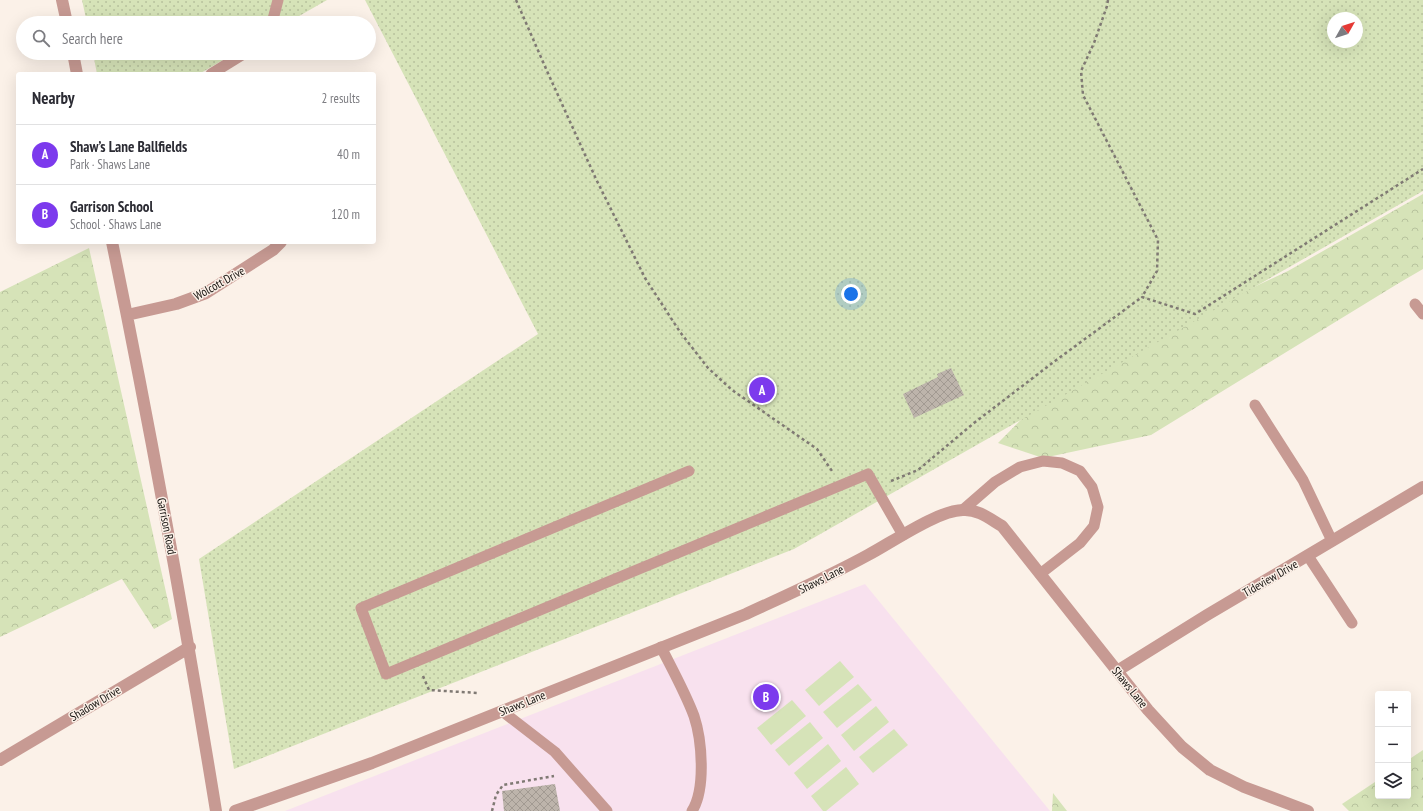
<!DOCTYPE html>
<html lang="en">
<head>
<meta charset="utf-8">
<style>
	body { margin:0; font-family:"PT Sans Narrow",sans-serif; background:#f2f2f3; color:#2b2b33 }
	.controls { position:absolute; right:12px; bottom:12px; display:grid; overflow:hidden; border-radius:4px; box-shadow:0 4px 16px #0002 }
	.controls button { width:36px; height:36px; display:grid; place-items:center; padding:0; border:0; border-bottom:1px solid #e1e1e2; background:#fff; color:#2b2b33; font:20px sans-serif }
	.compass { position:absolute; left:1327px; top:12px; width:36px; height:36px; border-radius:50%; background:#fff; box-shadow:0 4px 16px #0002; rotate:51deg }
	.you { position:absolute; left:851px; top:294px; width:14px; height:14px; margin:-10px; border:3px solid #fff; border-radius:50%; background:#1a73e8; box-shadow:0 0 0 6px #1a73e833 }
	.badge { display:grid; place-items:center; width:26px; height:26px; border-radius:50%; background:#7c3aed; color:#fff; font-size:13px; font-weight:700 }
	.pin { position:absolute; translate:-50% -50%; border:2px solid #fff; box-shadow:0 1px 4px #0006 }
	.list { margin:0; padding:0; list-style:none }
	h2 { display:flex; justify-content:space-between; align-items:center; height:52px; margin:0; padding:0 16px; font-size:17px }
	h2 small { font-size:13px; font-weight:400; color:#7c7c81 }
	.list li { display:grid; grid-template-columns:26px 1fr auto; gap:12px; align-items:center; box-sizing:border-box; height:60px; padding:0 16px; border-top:1px solid #e1e1e2 }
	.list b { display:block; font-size:15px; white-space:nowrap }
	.list p { margin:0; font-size:13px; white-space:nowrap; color:#7c7c81 }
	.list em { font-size:13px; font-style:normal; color:#7c7c81 }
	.icon { flex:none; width:22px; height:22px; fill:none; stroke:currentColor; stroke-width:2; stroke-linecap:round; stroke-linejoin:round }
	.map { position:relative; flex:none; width:1423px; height:811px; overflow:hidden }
	.search { position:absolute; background:#fff; box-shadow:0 4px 16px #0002; left:16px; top:16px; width:360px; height:44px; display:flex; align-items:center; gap:10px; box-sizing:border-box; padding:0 14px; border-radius:22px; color:#7c7c81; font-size:15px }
	.panel { position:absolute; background:#fff; box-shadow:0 4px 16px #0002; left:16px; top:72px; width:360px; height:172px; border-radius:4px }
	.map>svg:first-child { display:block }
	.education { fill:#f8e1ee }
	.forest { fill:url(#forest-crowns) }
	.park { fill:url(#park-dots); fill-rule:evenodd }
	.pitch { fill:#d6e3b8 }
	.building { fill:url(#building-cross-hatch) }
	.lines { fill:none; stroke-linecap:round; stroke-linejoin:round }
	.path { stroke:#7f7973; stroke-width:2.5; stroke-dasharray:3 3; stroke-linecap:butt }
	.service { stroke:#c79a93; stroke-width:11 }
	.minor { stroke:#c79a93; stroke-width:12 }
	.labels { text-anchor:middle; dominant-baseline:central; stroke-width:3; stroke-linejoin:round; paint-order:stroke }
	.street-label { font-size:12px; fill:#16120f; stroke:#fbf1e8 }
</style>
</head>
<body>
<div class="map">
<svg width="1423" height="811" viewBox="0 0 1423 811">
	<defs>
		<pattern id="forest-crowns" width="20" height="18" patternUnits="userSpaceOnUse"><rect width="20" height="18" fill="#d6e3b8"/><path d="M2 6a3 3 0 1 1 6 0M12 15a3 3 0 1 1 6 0" fill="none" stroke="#b7c29d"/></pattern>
		<pattern id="park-dots" width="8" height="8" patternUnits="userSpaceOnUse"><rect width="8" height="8" fill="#d6e3b8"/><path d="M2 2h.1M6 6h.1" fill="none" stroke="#b7c29d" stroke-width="1.8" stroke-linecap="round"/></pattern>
		<pattern id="building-cross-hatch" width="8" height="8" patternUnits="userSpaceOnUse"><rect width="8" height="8" fill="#bdb4ab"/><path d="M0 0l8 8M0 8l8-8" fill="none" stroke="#a29a92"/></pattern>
	</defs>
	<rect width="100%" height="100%" fill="#fbf1e8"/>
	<!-- education -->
	<path class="education" d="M865,584L1050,811H285Z"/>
	<!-- forest -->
	<path class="forest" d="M1423,194V269L1399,283L1151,435L1043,458L998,443L1063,377L1288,271Z
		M89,248L172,619L154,629L122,579L0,637V292Z
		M1423,750V811H1349L1342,804L1378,780V796H1408V760Z
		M1053,793L1067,811H1052Z"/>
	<!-- park -->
	<path class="park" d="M82,0H327L287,23H87Z
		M365,0H1423V191L794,549L234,769L199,559L538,334ZM1333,18H1357V42H1333Z
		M93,53H235L199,74H97Z"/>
	<!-- pitch -->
	<path class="pitch" d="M840,661L854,677L819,706L805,690Z
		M858,684L872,700L837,728L823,712Z
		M792,700L806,716L771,745L757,728Z
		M876,706L889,722L854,751L841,735Z
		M810,722L823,738L789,766L775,750Z
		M894,729L908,745L873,773L859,757Z
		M828,744L841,761L807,789L794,773Z
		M846,767L859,784L826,811H823L811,796Z"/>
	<!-- building -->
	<path class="building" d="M951,368L964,395L914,418L903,394L938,377L937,374Z
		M555,784L560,811H504L502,791Z"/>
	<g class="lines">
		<!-- path -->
		<path class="path" d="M516,0L547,71L596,179L645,278L680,332L708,368L732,390L817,449L832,471
			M1108,0L1107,6L1094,43L1081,71L1083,95L1158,240L1157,271L1142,297L1195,314L1423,169
			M891,481L918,470L974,423L1055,361L1142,297
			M423,676L429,690L478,693
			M492,811L496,795L503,785L554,776"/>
		<!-- service -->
		<path class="service" d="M272,23L278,0
			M211,74L245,53
			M1415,304L1423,314
			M1255,405L1303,480L1332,541
			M689,471L361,608L386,674L868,474L903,535
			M964,509L995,482L1020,467L1043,461L1062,463L1080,471L1092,487L1098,507L1094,526L1080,543L1040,574
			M1308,556L1352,623
			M661,647C672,669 685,692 694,716C702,740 706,789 692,811
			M502,711L555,752L607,811"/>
		<!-- minor -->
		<path class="minor" d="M62,0L67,23
			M73,53L77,74
			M112,242C151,431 185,621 216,811
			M127,315L176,304L206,293L273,250L281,242
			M1117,671L1207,615L1423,487
			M0,760L190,647
			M235,811L372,763L746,614C787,595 828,577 868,555C891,543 938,510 963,510C978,509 990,519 1002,526L1148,710L1182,747L1210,770L1244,787L1308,811"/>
	</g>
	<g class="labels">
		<!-- street labels -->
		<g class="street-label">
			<text transform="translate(219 283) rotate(-29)">Wolcott Drive</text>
			<text transform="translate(167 526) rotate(79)">Garrison Road</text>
			<text transform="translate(1270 578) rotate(-30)">Tideview Drive</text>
			<text transform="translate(821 579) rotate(-27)">Shaws Lane</text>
			<text transform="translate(1130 687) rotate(51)">Shaws Lane</text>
			<text transform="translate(95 703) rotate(-31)">Shadow Drive</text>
			<text transform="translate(522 703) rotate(-22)">Shaws Lane</text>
		</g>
	</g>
</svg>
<div class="controls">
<button>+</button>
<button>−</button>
<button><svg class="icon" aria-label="layers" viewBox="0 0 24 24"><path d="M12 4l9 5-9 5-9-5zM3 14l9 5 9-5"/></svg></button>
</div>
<svg class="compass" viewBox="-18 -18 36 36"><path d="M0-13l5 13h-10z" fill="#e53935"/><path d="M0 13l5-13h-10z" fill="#7c7c81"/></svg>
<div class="you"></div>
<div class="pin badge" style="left:762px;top:390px">A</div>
<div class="pin badge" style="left:766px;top:697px">B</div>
<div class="search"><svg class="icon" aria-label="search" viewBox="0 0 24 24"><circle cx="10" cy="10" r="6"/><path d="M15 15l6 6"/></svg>Search here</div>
<section class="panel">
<h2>Nearby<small>2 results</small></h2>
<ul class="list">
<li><span class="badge">A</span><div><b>Shaw’s Lane Ballfields</b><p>Park · Shaws Lane</p></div><em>40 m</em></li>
<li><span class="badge">B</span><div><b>Garrison School</b><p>School · Shaws Lane</p></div><em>120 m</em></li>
</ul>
</section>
</div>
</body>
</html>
